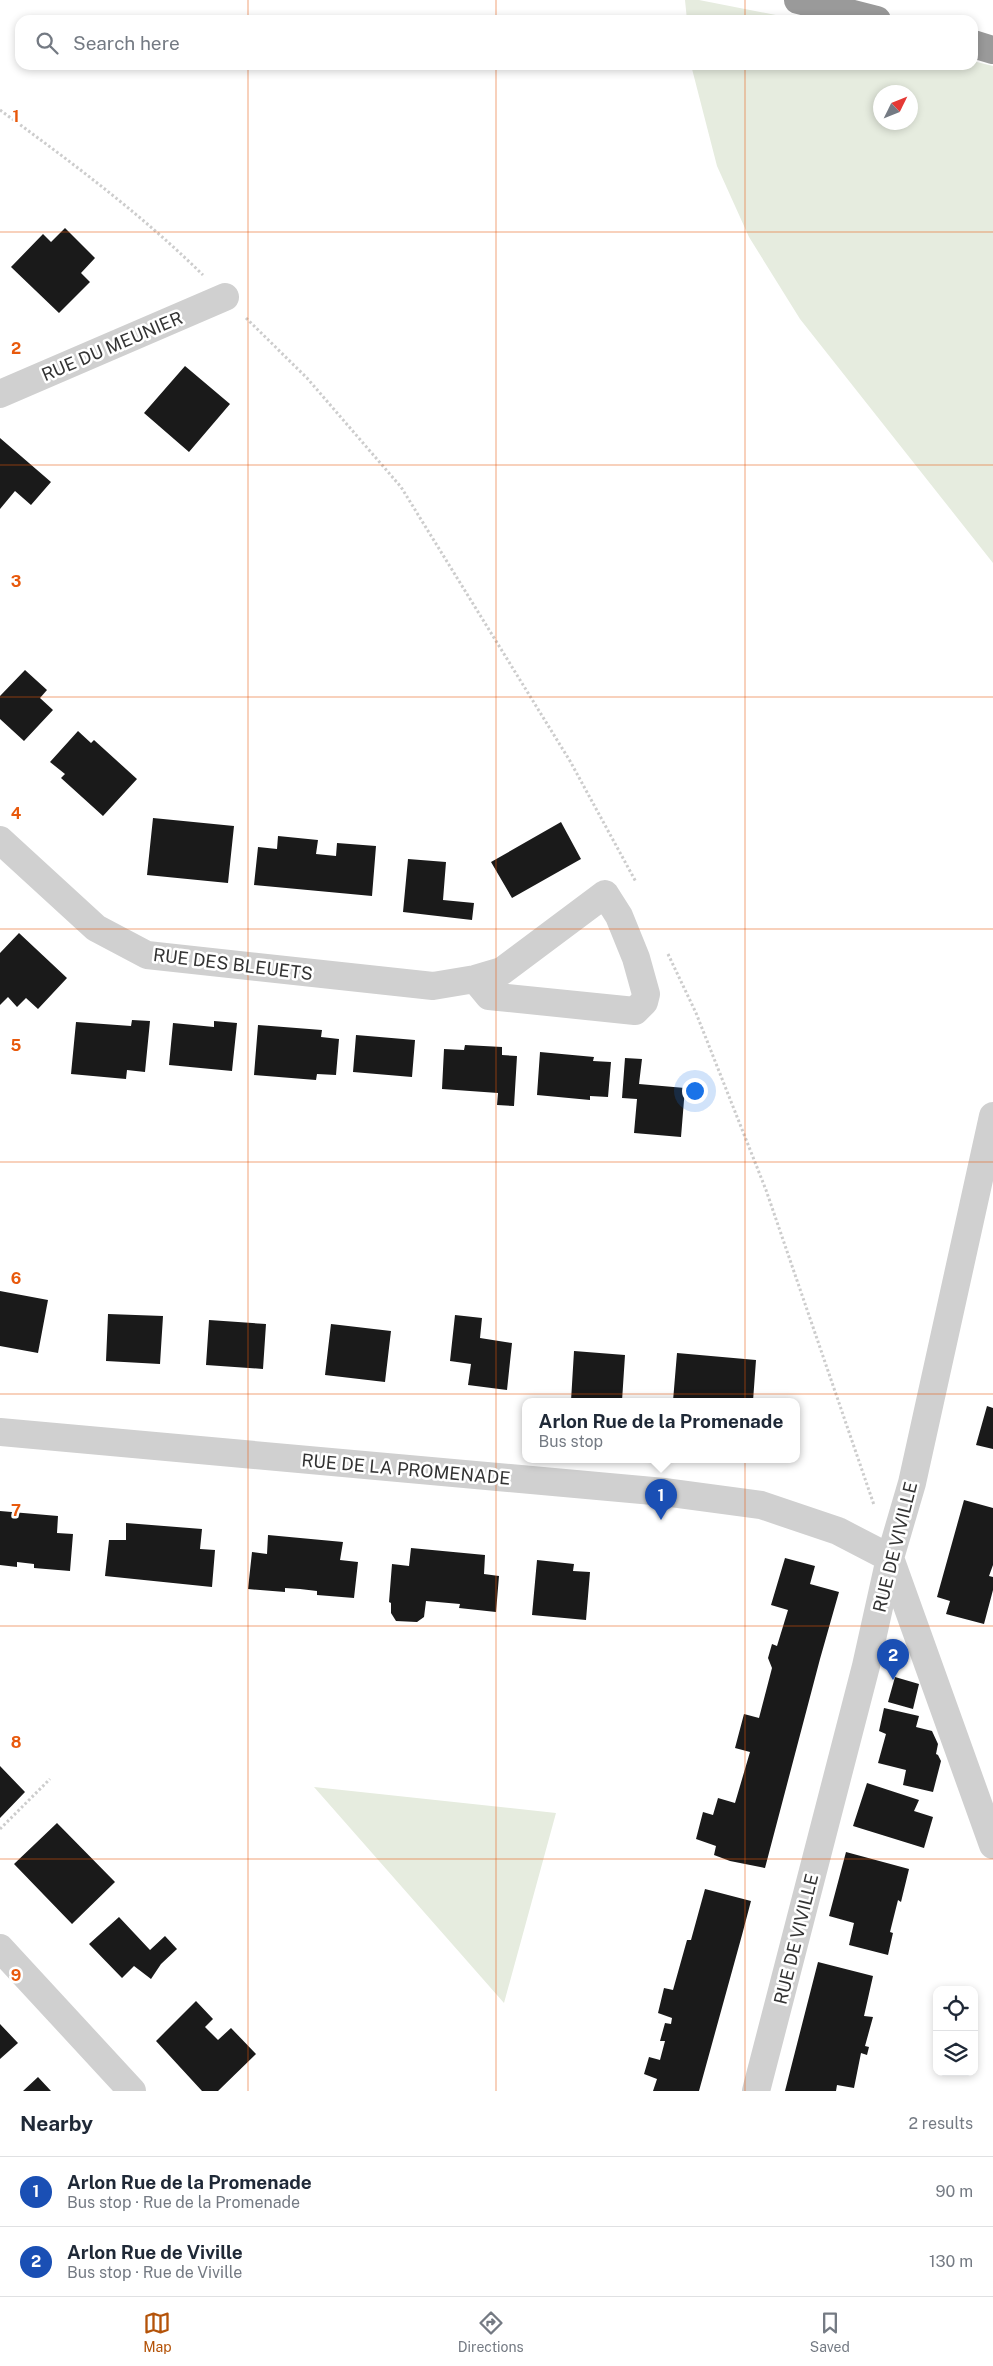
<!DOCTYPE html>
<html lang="en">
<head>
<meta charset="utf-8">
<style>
	body { margin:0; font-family:"Public Sans",sans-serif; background:#f2f2f3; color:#1f2937 }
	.controls { position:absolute; right:15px; bottom:15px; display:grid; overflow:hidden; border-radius:10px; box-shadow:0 2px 8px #0003 }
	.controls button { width:45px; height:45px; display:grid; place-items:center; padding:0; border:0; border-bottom:1px solid #e0e1e3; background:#fff; color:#1f2937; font:25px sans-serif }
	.compass { position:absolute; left:873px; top:85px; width:45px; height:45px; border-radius:50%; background:#fff; box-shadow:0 2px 8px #0003; rotate:47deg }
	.you { position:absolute; left:694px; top:1090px; width:18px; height:18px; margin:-12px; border:4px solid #fff; border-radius:50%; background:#1a73e8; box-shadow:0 0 0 8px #1a73e833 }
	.badge { display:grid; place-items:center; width:32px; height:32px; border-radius:50%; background:#b45309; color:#fff; font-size:16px; font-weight:700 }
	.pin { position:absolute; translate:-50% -41px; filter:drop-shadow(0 1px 2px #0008) }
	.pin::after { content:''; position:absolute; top:26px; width:18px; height:15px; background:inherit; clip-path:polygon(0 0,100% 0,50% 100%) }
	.popup { position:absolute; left:522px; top:1398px; width:278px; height:65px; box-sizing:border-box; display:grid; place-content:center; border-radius:10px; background:#fff; filter:drop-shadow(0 1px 4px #0005); font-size:16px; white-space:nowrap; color:#747a83 }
	.popup b { font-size:19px; color:#1f2937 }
	.popup::after { content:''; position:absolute; left:50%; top:100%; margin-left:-10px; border:10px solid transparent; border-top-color:#fff }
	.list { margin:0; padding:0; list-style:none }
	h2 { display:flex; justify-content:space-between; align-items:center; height:65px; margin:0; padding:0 20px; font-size:21px }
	h2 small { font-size:16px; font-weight:400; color:#747a83 }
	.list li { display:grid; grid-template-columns:32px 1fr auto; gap:15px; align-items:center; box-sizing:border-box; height:70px; padding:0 20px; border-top:1px solid #e0e1e3 }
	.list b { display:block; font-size:19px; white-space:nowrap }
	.list p { margin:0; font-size:16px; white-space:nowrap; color:#747a83 }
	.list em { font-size:16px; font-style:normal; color:#747a83 }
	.icon { flex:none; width:28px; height:28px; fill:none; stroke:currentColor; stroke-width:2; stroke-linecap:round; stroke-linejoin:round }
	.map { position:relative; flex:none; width:993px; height:2091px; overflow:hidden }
	.search { position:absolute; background:#fff; box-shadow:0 2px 8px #0003; left:15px; right:15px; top:15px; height:55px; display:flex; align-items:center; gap:12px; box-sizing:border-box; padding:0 18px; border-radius:15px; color:#747a83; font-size:19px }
	.sheet { height:205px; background:#fff }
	nav { display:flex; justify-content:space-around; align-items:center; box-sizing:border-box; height:70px; border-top:1px solid #e0e1e3; background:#fff; font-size:14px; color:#747a83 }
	nav a { display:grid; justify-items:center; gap:2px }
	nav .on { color:#b45309 }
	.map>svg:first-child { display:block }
	.green { fill:#e6ecdf; fill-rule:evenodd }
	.building { fill:#1a1a1a }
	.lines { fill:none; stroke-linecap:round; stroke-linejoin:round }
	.path { stroke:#cdcdcd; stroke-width:3; stroke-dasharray:2.5 2.5; stroke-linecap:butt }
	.street { stroke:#d0d0d0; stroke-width:28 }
	.highway { stroke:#9a9a9a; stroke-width:28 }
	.grid { fill:none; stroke:#e8590c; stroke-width:1; stroke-opacity:0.55 }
	.labels { text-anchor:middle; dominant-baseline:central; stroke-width:5; stroke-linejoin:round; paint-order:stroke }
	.street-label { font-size:18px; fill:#333; stroke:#fff }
	.grid-label { font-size:16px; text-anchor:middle; font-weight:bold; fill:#e8590c; stroke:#fff; stroke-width:5; stroke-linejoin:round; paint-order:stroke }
</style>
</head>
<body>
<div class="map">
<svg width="993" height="2091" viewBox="0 0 993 2091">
	<rect width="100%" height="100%" fill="#fff"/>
	<!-- green -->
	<path class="green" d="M685,0H699L801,20H687Z
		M973,61L993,66V563L800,319L749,237L717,166L691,65H973ZM910,92V122H880V92Z
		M314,1787L556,1813L504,2003Z"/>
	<!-- building -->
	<path class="building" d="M65,228L95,258L81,273L90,282L59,313L11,267L43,234L51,242Z
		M185,366L230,404L189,452L144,413Z
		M0,438L51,482L31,505L15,491L0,509Z
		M25,670L47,690L40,698L53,710L24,741L0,719V696Z
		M78,731L91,743L94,740L137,779L103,816L61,778L65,774L50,762Z
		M153,818L234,826L228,883L147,875Z
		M561,822L581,859L512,898L491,862Z
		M278,836L318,840L316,854L336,856L337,843L376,846L372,896L254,885L258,847L277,849Z
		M408,859L446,862L443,900L474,903L472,920L403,912Z
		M19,933L67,978L38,1009L26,998L17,1007L8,997L0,1005V953Z
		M132,1020L150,1021L145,1072L127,1070L126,1079L71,1074L76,1022L131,1026Z
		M214,1021L237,1023L232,1071L169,1065L173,1023L214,1027Z
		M258,1025L322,1030L321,1037L339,1039L336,1075L317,1074L316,1080L254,1075Z
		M356,1035L415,1040L412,1077L353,1072Z
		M465,1045L502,1047V1055L517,1056L514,1106L497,1105L498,1093L442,1089L444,1049L464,1050Z
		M540,1052L594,1057L593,1061L611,1062L608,1097L590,1096V1100L537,1095Z
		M625,1058L642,1059L639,1084L685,1088L681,1137L634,1133L637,1099L622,1098Z
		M0,1291L48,1300L38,1353L0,1346Z
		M108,1314L163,1316L160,1364L106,1361Z
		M455,1315L482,1318L480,1338L512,1343L507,1390L468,1385L471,1364L450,1361Z
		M209,1320L266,1324L263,1369L206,1365Z
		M331,1324L391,1331L385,1382L325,1375Z
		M574,1351L625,1355L622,1401H571Z
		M677,1353L756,1360L753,1401H673Z
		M987,1406L993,1408V1449L976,1445Z
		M964,1500L993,1508V1565L989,1576L993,1577V1590L984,1624L946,1614L950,1601L937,1597Z
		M0,1511L58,1516L57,1533L73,1534L70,1571L34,1568V1564L17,1562V1567L0,1565Z
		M126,1523L202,1529L200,1549L215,1550L212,1587L105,1576L109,1540H126Z
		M268,1535L343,1542L340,1560L358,1562L354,1598L317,1595V1591L300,1589L285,1588V1592L248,1589L252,1552L267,1554Z
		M411,1548L485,1555L484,1574L499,1576L496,1612L459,1608L460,1604L426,1601L424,1617L417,1622L396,1621L391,1613V1603L389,1602L392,1564L409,1566Z
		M785,1558L815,1566L810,1584L839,1592L820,1659L765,1868L730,1861L714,1855L716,1846L696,1839L703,1812L713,1815L718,1798L735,1803L750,1752L735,1748L744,1714L759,1718L772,1668L768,1658L772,1644L777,1646L788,1610L771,1605Z
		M537,1560L574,1564L573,1571L590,1572L586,1620L532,1615Z
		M895,1677L919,1684L913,1709L888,1702Z
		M884,1708L919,1716L916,1727L932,1731L938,1744L936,1754L938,1755L941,1761L933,1792L903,1785L906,1770L878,1763L886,1734L879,1731Z
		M0,1766L25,1792L0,1818Z
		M867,1783L919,1800L914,1811L933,1817L924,1848L853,1826Z
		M57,1823L115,1882L72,1924L14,1864Z
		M846,1852L909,1869L901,1902L898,1900L890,1932L893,1933L888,1955L849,1945L854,1923L829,1916Z
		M705,1889L751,1901L742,1935L699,2091H653L657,2079L644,2074L649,2057L660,2060L665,2041H660L665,2023L671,2024L672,2018L658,2013L664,1988L673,1990L687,1940H691Z
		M119,1917L150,1950L165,1936L177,1949L161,1964L151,1979L134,1966L122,1978L89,1944Z
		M818,1962L873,1976L864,2016L873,2017L865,2046L869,2047L867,2055L861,2053L854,2088L837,2085L836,2091H785Z
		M196,2001L213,2019L205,2027L218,2040L231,2028L256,2054L218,2091H202L156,2041Z
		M0,2024L18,2043L0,2059Z
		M38,2077L51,2091H23Z"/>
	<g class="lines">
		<!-- path -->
		<path class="path" d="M0,110C71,162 140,213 203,275
			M246,318L307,378L401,487L570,761L636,882
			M668,954L696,1013L766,1190L874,1505
			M0,1829L50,1779"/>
		<!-- street -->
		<path class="street" d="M0,394L225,297
			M0,840L96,928L147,955L433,986L475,979L502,971L605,894L619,916L636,958L646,994L644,1002L635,1011L489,996L475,979
			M0,1432L664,1492L761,1505L838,1531L890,1558
			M890,1558L993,1845
			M0,1948L132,2091
			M756,2091L866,1666L890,1558L912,1483L993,1116"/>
		<!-- highway -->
		<path class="highway" d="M798,0L877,20
			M973,44L993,50"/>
	</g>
	<!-- grid -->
	<path class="grid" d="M248,0V20M496,0V20M745,0V20M248,65V2091M496,65V2091M745,65V2091M0,232H993M0,465H993M0,697H993M0,929H993M0,1162H993M0,1394H993M0,1626H993M0,1859H993"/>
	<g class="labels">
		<!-- street labels -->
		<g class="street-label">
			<text transform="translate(112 346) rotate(-23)">RUE DU MEUNIER</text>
			<text transform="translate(233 964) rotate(7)">RUE DES BLEUETS</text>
			<text transform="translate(406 1469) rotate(5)">RUE DE LA PROMENADE</text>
			<text transform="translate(895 1547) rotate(-76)">RUE DE VIVILLE</text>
			<text transform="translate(796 1939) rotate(-76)">RUE DE VIVILLE</text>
		</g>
	</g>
	<g class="grid-label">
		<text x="16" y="122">1</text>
		<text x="16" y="354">2</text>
		<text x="16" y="587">3</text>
		<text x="16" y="819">4</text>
		<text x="16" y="1051">5</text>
		<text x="16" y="1284">6</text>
		<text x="16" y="1516">7</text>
		<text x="16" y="1748">8</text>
		<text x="16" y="1981">9</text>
	</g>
</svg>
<div class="controls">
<button><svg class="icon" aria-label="locate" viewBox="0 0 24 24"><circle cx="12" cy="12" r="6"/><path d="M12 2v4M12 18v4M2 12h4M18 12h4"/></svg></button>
<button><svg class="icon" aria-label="layers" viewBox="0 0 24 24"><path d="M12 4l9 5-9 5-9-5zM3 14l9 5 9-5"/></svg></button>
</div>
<svg class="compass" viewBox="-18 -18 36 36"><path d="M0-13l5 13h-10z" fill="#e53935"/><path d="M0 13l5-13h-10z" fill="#747a83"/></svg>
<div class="you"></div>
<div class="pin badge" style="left:661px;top:1520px;background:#1a4fb4">1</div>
<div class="popup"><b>Arlon Rue de la Promenade</b>Bus stop</div>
<div class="pin badge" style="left:893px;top:1680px;background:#1a4fb4">2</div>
<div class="search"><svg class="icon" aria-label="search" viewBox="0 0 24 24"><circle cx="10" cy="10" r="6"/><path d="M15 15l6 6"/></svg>Search here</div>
</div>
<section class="sheet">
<h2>Nearby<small>2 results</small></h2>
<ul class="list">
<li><span class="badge" style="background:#1a4fb4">1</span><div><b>Arlon Rue de la Promenade</b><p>Bus stop · Rue de la Promenade</p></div><em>90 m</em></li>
<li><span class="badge" style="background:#1a4fb4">2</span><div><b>Arlon Rue de Viville</b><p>Bus stop · Rue de Viville</p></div><em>130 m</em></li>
</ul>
</section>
<nav>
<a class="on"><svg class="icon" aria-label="map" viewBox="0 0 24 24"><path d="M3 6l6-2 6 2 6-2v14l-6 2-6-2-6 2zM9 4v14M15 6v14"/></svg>Map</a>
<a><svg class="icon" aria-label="directions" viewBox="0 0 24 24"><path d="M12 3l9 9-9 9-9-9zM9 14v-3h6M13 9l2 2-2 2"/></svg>Directions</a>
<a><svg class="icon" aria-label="saved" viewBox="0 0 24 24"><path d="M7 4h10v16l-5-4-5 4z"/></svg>Saved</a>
</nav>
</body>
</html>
